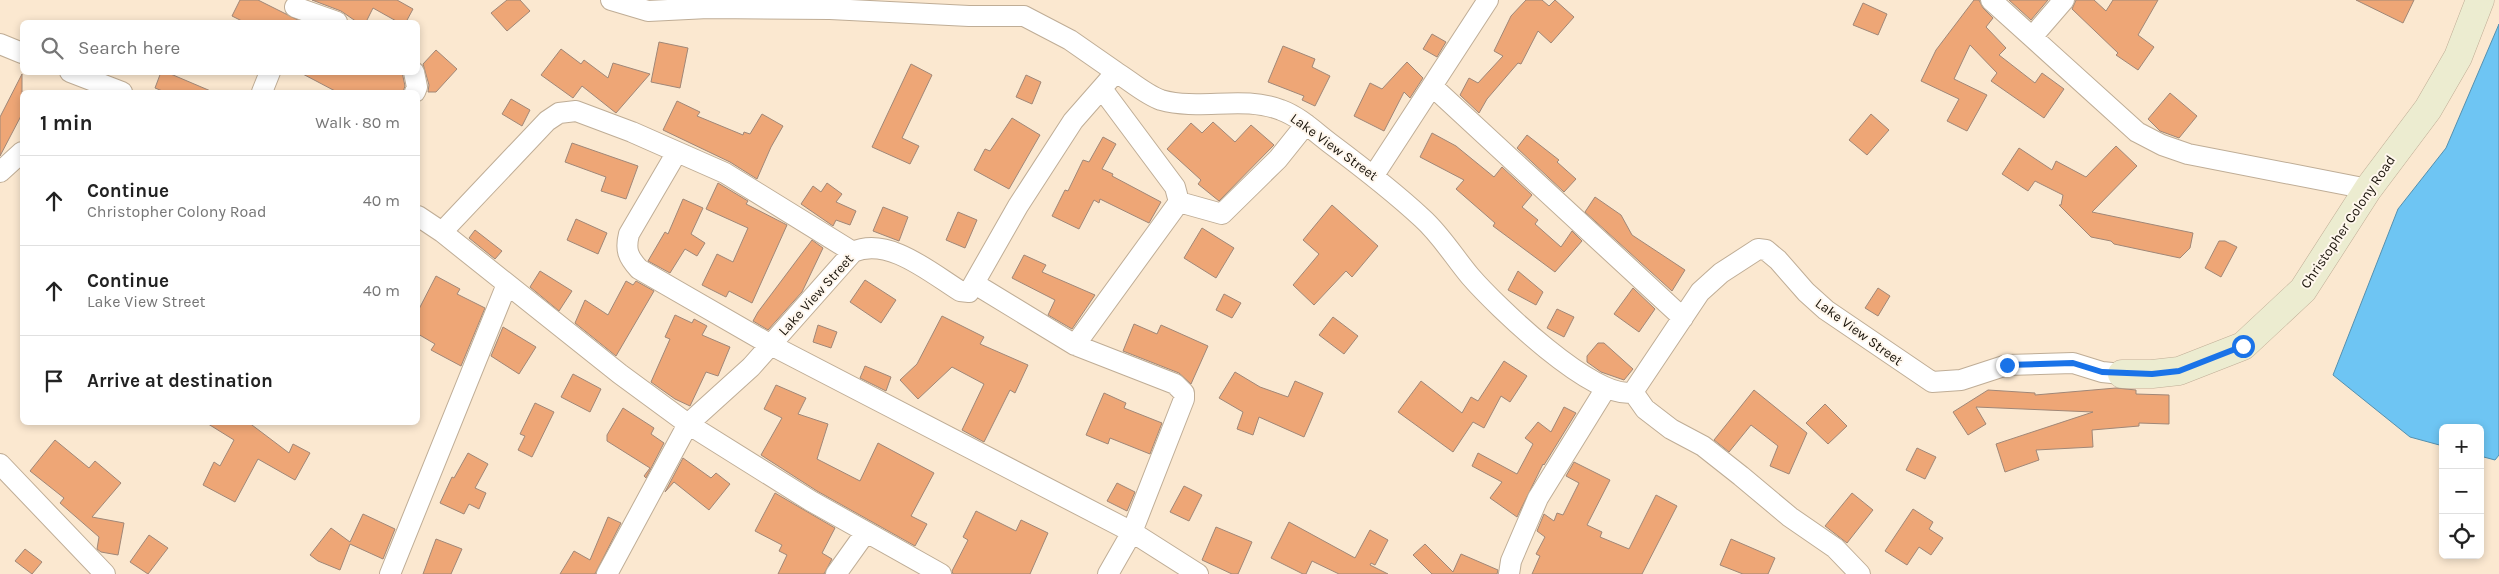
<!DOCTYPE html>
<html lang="en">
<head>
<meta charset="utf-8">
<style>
	body { margin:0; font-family:Karla,sans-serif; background:#f2f2f2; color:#222 }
	.controls { position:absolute; right:15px; bottom:15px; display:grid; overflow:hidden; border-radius:8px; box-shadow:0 2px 8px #0003 }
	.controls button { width:45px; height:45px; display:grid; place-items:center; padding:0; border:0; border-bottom:1px solid #e0e0e0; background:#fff; color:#222; font:25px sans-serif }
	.stop { position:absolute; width:15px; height:15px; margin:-11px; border:4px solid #1a73e8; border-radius:50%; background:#fff }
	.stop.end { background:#1a73e8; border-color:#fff; box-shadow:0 1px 5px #0008 }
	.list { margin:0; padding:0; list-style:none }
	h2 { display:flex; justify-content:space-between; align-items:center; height:65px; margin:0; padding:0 20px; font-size:21px }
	h2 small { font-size:16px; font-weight:400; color:#767676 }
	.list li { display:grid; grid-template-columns:32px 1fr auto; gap:15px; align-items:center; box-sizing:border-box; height:90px; padding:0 20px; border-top:1px solid #e0e0e0 }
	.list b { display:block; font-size:19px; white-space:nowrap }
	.list p { margin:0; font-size:16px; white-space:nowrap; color:#767676 }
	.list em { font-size:16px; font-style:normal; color:#767676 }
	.icon { flex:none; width:28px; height:28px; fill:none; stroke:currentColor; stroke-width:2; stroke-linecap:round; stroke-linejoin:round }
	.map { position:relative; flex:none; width:2499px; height:574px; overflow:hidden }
	.search { position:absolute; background:#fff; box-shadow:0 2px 8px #0003; left:20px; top:20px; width:400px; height:55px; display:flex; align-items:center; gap:12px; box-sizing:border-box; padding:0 18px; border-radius:8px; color:#767676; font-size:19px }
	.panel { position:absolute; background:#fff; box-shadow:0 2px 8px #0003; left:20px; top:90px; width:400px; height:335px; border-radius:8px }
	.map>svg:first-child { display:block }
	.water { fill:#6ec5f3; stroke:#5590ae }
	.building { fill:#eea676; stroke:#a08777 }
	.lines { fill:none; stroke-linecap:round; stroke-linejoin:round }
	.street-casing { stroke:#bfad96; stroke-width:22 }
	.secondary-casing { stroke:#bfad96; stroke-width:29 }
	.street { stroke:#fff; stroke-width:20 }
	.secondary { stroke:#ececd0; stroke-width:28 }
	.route { stroke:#1a73e8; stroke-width:6 }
	.labels { text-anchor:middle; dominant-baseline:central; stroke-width:4; stroke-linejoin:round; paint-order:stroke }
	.street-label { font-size:14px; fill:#1b150c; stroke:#fff7ed }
</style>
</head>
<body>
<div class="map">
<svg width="2499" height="574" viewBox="0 0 2499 574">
	<rect width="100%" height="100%" fill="#fbe8d0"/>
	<!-- water -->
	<path class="water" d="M2499,24V455L2495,460L2480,456V428H2443V446L2410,437L2333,375L2398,209L2446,148Z"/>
	<!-- building -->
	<path class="building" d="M240,0H258L302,22H244L232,16Z
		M312,0H397L413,9L406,22H398L373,8L366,22H357L341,11Z
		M507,0H520L530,11L507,31L491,13Z
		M1526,0H1542L1549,6L1555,0L1574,17L1551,43L1538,31L1521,64L1518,63L1487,99L1479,113L1460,95L1469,78L1478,83L1503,56L1494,51L1511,16Z
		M1974,0H1979L1983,8L1993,18L1986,27L2006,48L1999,55L2035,83L2042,73L2064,89L2044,118L1991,81L1997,73L1970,45L1954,79L1987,95L1967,131L1947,121L1959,99L1921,81L1936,50Z
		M2009,0H2048L2031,20Z
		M2076,0H2094L2106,11L2113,0H2158L2138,35L2154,47L2138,70L2116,55L2118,53L2072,9Z
		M2356,0H2414L2403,23Z
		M1863,3L1887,14L1878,35L1853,25Z
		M1432,34L1446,42L1437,57L1423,49Z
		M659,42L688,48L680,88L651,82Z
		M1283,46L1315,59L1312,67L1330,76L1315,106L1302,100L1304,96L1268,82Z
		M561,49L581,64L584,60L608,78L613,63L650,74L616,113L582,86L573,98L541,75Z
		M436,50L457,69L436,92H428L429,85L423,64Z
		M1407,62L1423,78L1410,98L1404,92L1384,131L1354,116L1370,83L1382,89Z
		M911,64L932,75L902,138L919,146L910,164L872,147Z
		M161,72H166L213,92H165L155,88Z
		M299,72H402L405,86L403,92H337Z
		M22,74V114L0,156V117Z
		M1026,75L1041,82L1032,104L1016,97Z
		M2170,93L2197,116L2179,138L2160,131L2148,119Z
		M511,99L530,110L522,126L502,114Z
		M677,101L700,112L697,116L743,135L744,132L750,134L762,114L783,126L771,147L757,179L730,162L663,130Z
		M1871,114L1889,130L1867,155L1849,140Z
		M1012,118L1040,135L1009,189L974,170L985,149L990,151Z
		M1213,122L1235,142L1251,125L1274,145L1219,201L1198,184L1201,180L1167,149L1191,123L1202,133Z
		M1432,133L1456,146L1494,177L1502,167L1532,195L1522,207L1538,220L1535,224L1561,247L1572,231L1582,241L1555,272L1493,226L1495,223L1456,189L1464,180L1420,157Z
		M1527,135L1559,160L1557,162L1576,179L1564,192L1517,148Z
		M1103,137L1116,144L1102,169L1113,174L1112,176L1161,202L1149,223L1100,199L1099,203L1094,200L1079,229L1052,216L1065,190L1068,191L1083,160L1089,162Z
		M572,143L638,166L626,199L601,191L606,177L565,162Z
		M2116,146L2137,166L2092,212L2193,233L2190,248L2180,258L2114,244L2111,241L2091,237L2059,205H2061L2063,195L2035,181L2028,191L2002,174L2019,148L2052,170L2056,161L2086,177Z
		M718,183L748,201L746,204L787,225L752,303L729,291L726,297L702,285L717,254L733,262L748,228L706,209Z
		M827,183L842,194L836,202L856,211L850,225L836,220L833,226L801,204L813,186L821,192Z
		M1595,197L1621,215L1632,235L1685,270L1672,291L1585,212Z
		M683,199L703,208L691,234L705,243L697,256L685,249L670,273L648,261L665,232L668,234Z
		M1332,205L1378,246L1352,277L1346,271L1314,305L1293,285L1319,254L1303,240Z
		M883,207L908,217L899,241L873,231Z
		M958,212L977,220L965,248L946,240Z
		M576,219L607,233L598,254L567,240Z
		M1202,228L1234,248L1216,278L1184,258Z
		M475,230L502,251L495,259L469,238Z
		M812,240L823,248L802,292L768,330L753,321L758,312Z
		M2219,241H2225L2237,247L2221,277L2205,268Z
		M1024,255L1046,265L1042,272L1095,295L1072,329L1048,315L1055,300L1012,278Z
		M540,271L572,291L559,311L530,287Z
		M1518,271L1543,292L1536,305L1508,290Z
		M436,276L460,289L457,294L485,308L461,366L431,350L435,344L418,334V311Z
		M865,280L896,300L881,323L850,302Z
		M626,281L633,285L636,281L654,291L616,356L575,323L585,300L608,315Z
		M1633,288L1655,309L1639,332L1614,314Z
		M1878,288L1890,296L1878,316L1865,308Z
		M1224,294L1241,303L1232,318L1216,310Z
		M1557,309L1574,317L1564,337L1547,328Z
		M675,315L692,323L694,319L707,326L702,335L730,347L718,376L706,372L690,406L675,399L651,382L670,339L665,337Z
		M942,316L984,337L980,344L1028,365L1015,393L1010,390L984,442L962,430L984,384L952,367L918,399L900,380L917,364Z
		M1333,317L1358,336L1344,354L1319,335Z
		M1134,324L1157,334L1161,325L1208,346L1191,384L1179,373L1123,351Z
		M818,325L837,332L831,348L813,342Z
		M503,327L536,347L519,374L491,356Z
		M1598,343H1604L1633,369L1624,380L1601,372L1587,362V356Z
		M1504,361L1527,376L1510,402L1501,396L1484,428L1473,422L1453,452L1398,412L1421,381L1462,413L1471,397L1478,401Z
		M865,366L891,377L886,391L860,378Z
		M1235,372L1260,387L1288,397L1295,381L1323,393L1304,437L1259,417L1253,435L1237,429L1243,412L1219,398Z
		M573,374L601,389L590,412L561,397Z
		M776,385L806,398L798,414L828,424L817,459L860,481L878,443L934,473L911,516L927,524L915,546L817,491L761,455L782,418L764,409Z
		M2116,388L2136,390V394L2169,395V424L2139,423V426L2092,430L2093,447L2036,450L2039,460L2005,472L1996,444L2093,412L1976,407L1986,424L1968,435L1953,412L1988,390L2035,393V395Z
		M1754,390L1807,433L1789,474L1770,466L1778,446L1751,425L1729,452L1714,440Z
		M1104,393L1126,403L1124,408L1162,423L1150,454L1110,438L1108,444L1086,435Z
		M535,403L554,412L532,457L518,450L525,436L520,434Z
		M1825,404L1847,426L1828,444L1806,423Z
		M1564,407L1576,413L1544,465L1543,464L1517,517L1490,498L1502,482L1472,466L1478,453L1517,474L1533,444L1525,438L1538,422L1551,432Z
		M623,408L654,428L651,434L664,443L646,478L644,476L650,468L607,441V435Z
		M205,422H248L289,453L293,444L310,453L295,480L258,459L235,502L203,485L214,462L220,466L234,440Z
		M55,440L89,468L95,461L121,483L92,517L124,523L118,555L101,552L97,549L99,537L60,503L64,498L30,471Z
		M1917,448L1936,457L1925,479L1906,470Z
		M468,453L488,464L475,488L486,493L479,509L469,504L464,514L440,503L452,477L454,478Z
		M683,458L711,478L716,473L730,484L709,510L674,482L665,492Z
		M1574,462L1610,480L1587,525L1602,532L1600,537L1629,549L1656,495L1677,506L1642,574H1532L1540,556L1536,554L1545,537L1537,531L1544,514L1554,521L1557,513L1563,515L1579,483L1566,476Z
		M1117,483L1135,492L1127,511L1107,501Z
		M1184,486L1202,495L1189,521L1170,512Z
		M775,493L835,528L822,553L832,559L824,574H778L787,555L779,551L782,545L755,531Z
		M1852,493L1873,510L1847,543L1825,526Z
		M1913,509L1933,522L1929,529L1943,538L1931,555L1919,547L1907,565L1885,551Z
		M976,511L1016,531L1021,520L1048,533L1030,574H953L952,571L968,540L963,537Z
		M363,514L395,529L383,559L350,544L340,570L318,561L310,555L331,528L350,542Z
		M608,517L621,523L595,574H560L574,551L590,560Z
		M1289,522L1355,558L1370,530L1388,540L1375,565L1371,563L1370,565L1388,574H1339L1312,561L1306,574H1303L1271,558Z
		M1216,527L1252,542L1238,574H1232L1202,560Z
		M149,535L168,548L148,574L130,562Z
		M436,539L462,549L451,574H423Z
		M1731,539L1775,558L1768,574H1743L1720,565Z
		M1425,544L1453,572L1461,554L1498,570L1497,574H1432L1413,555Z
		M25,549L42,562L32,574L15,561Z"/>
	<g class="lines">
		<!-- street casing -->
		<g class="street-casing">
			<path id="street" d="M611,0L648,11L708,8L830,9L969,16H1024L1070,40L1116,72
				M1991,0L2137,132L2162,145L2188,154L2368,189
				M295,7L337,22
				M2032,37L2064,0
				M0,44L22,53
				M70,72L122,92
				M414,72L417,87L415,92
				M1432,86L1683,318
				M262,92L270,72
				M677,152L629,234C625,250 628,257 639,269L771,345L1132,532L1198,574
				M0,172L22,152
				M1374,175L1488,0
				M1179,202L1222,214L1278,159L1306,124
				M418,216L442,232L620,374L688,424L751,367L853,252C888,236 931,273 960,291L969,292L1018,206L1073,121L1116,72C1129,80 1146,95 1161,100C1200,111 1243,95 1281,110C1300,117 1315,132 1331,144C1363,168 1393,191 1422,218C1441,235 1454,257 1470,276C1495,305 1595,402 1633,392L1700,292L1721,273L1758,249L1766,250L1778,260L1806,292L1826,310L1932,382L1961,380L2007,365L2073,363L2102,372L2122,374
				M442,232L547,121L559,113L576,111L632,132L725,173L853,252
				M975,284L1075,345L1175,384L1184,393V399L1132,532L1108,574
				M1075,345L1179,202L1175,187L1102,89
				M1633,392L1645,409L1671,429L1703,446L1741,476L1790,517L1835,548L1860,574
				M0,464L105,574
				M390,574L507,284
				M607,574L688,424L811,501L941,574
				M836,574L866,532
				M1509,574L1511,561L1538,498L1606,388"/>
		</g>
		<!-- secondary casing -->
		<g class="secondary-casing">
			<path id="secondary" d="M2122,374H2152L2179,371L2243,346L2303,290L2368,189L2428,109L2458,57L2480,0"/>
		</g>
		<!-- street -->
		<use href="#street" class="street"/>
		<!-- secondary -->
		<use href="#secondary" class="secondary"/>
	</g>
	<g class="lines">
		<!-- route -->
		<path class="route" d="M2007,365L2073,363L2102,372L2152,374L2179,371L2243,346"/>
	</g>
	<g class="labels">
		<!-- street labels -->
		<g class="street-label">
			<text transform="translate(1334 147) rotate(36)">Lake View Street</text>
			<text transform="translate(2348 222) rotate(-56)">Christopher Colony Road</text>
			<text transform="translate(816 295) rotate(-48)">Lake View Street</text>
			<text transform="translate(1859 332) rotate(36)">Lake View Street</text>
		</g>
	</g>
</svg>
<div class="controls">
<button>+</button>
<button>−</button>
<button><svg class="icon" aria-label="locate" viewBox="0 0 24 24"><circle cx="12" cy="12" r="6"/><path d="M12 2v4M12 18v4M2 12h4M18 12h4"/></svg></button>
</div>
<div class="stop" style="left:2243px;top:346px"></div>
<div class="stop end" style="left:2007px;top:365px"></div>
<div class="search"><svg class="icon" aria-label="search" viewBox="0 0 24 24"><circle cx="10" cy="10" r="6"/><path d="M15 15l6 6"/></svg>Search here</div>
<section class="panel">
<h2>1 min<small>Walk · 80 m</small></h2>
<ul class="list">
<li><svg class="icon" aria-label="ahead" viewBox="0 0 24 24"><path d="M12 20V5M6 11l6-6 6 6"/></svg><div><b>Continue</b><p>Christopher Colony Road</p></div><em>40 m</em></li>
<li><svg class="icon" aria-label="ahead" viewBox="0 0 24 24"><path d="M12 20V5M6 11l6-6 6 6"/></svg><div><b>Continue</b><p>Lake View Street</p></div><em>40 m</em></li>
<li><svg class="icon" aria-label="arrive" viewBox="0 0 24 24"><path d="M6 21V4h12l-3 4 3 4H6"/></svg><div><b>Arrive at destination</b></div></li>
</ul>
</section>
</div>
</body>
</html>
